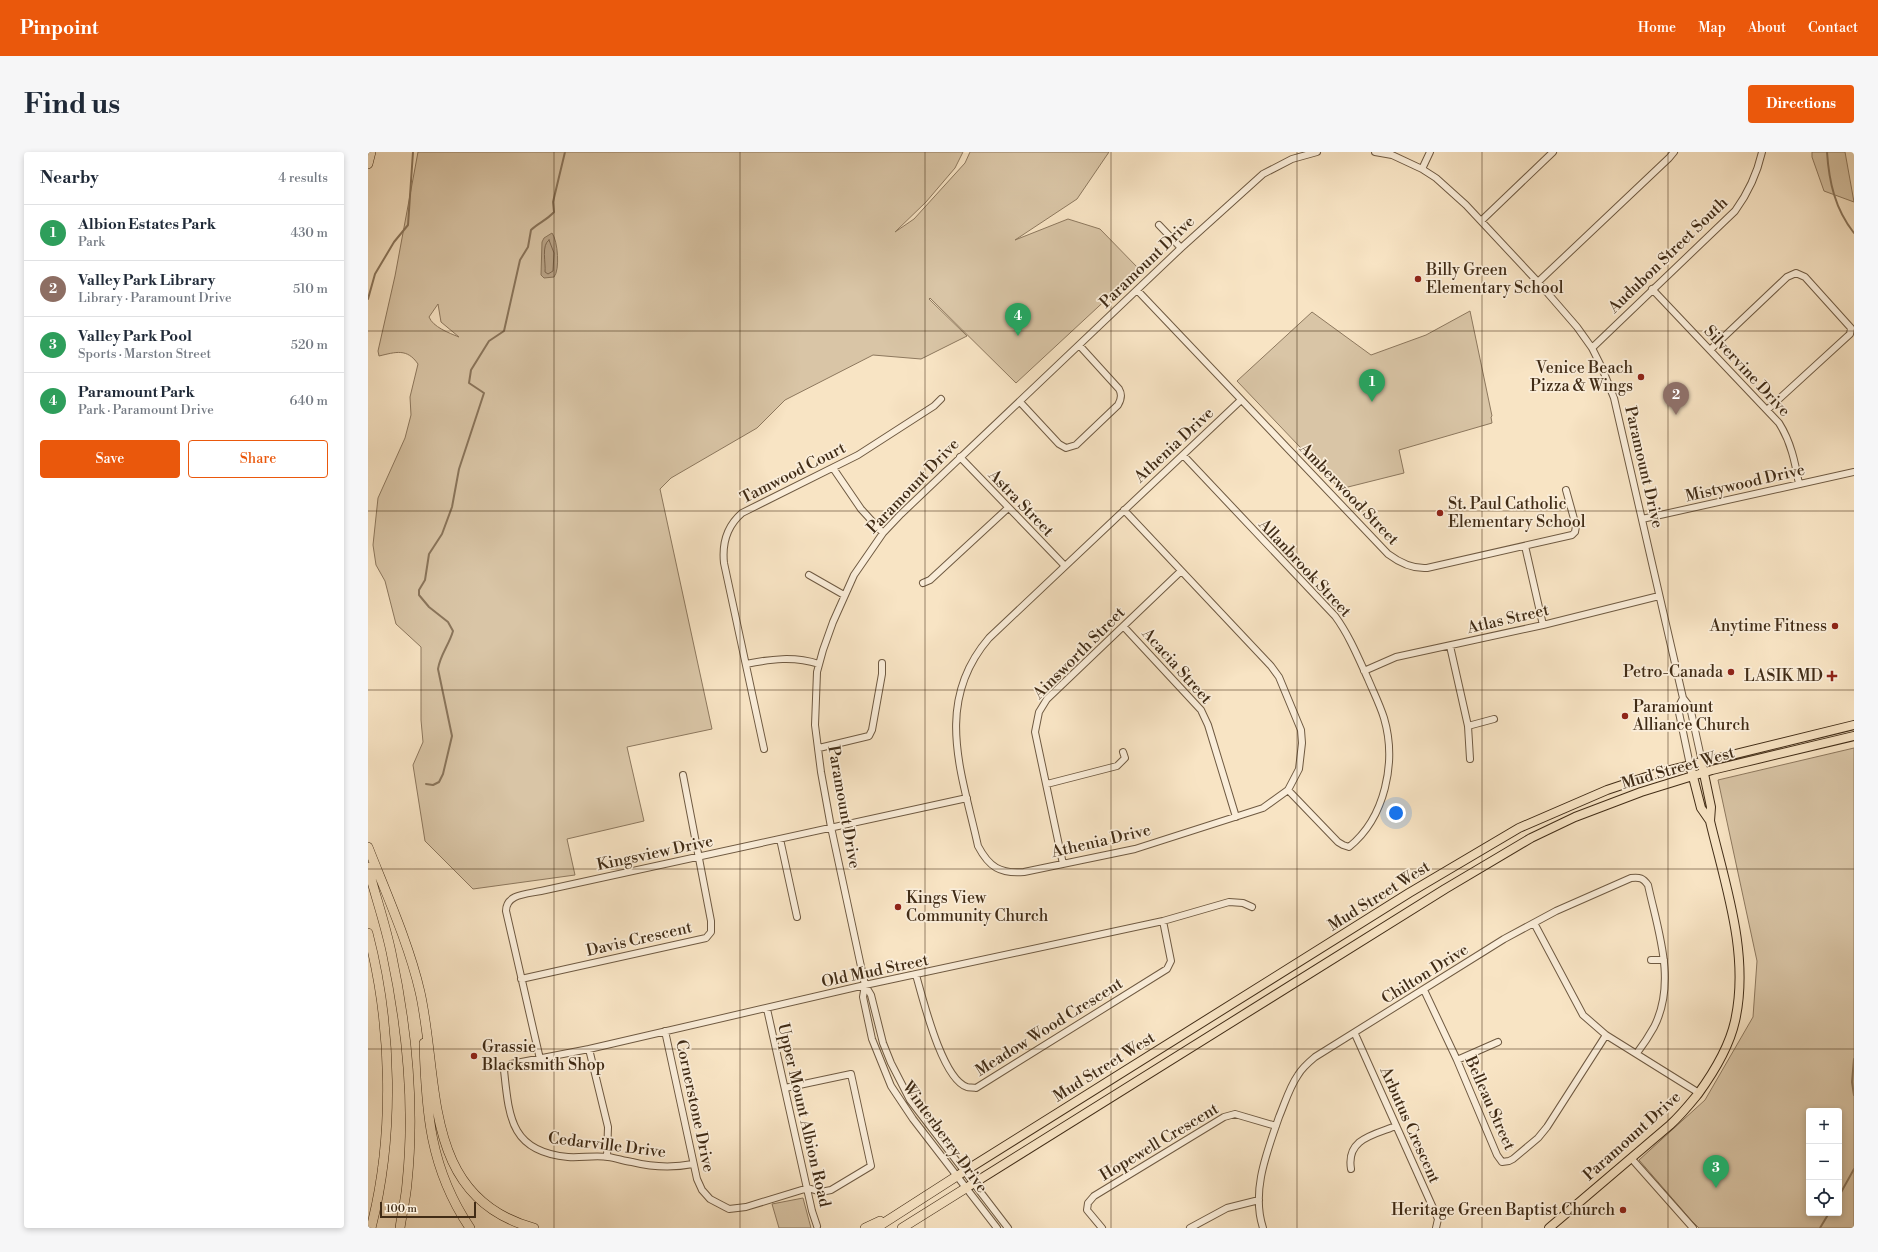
<!DOCTYPE html>
<html lang="en">
<head>
<meta charset="utf-8">
<style>
	body { margin:0; font-family:"Libre Bodoni",serif; background:#f6f6f7; color:#1f2937 }
	.controls { position:absolute; right:12px; bottom:12px; display:grid; overflow:hidden; border-radius:4px; box-shadow:0 2px 6px #0003 }
	.controls button { width:36px; height:36px; display:grid; place-items:center; padding:0; border:0; border-bottom:1px solid #e0e1e3; background:#fff; color:#1f2937; font:20px sans-serif }
	.scale { position:absolute; left:12px; bottom:10px; width:96px; box-sizing:border-box; padding-left:4px; border:2px solid #412c16; border-top:0; font-size:11px; line-height:14px; white-space:nowrap; color:#412c16; -webkit-text-stroke:3px #faedd9; paint-order:stroke }
	.you { position:absolute; left:1028px; top:661px; width:14px; height:14px; margin:-10px; border:3px solid #fff; border-radius:50%; background:#1a73e8; box-shadow:0 0 0 6px #1a73e833 }
	.badge { display:grid; place-items:center; width:26px; height:26px; border-radius:50%; background:#ea580c; color:#fff; font-size:13px; font-weight:700 }
	.pin { position:absolute; translate:-50% -33px; filter:drop-shadow(0 1px 2px #0008) }
	.pin::after { content:''; position:absolute; top:21px; width:14px; height:12px; background:inherit; clip-path:polygon(0 0,100% 0,50% 100%) }
	.list { margin:0; padding:0; list-style:none }
	h2 { display:flex; justify-content:space-between; align-items:center; height:52px; margin:0; padding:0 16px; font-size:17px }
	h2 small { font-size:13px; font-weight:400; color:#747a83 }
	.list li { display:grid; grid-template-columns:26px 1fr auto; gap:12px; align-items:center; box-sizing:border-box; height:56px; padding:0 16px; border-top:1px solid #e0e1e3 }
	.list b { display:block; font-size:15px; white-space:nowrap }
	.list p { margin:0; font-size:13px; white-space:nowrap; color:#747a83 }
	.list em { font-size:13px; font-style:normal; color:#747a83 }
	.actions { display:flex; gap:8px; padding:12px 16px }
	.actions a { flex:1; padding:9px 0; border:1px solid #ea580c; border-radius:4px; text-align:center; font-size:14px; color:#ea580c }
	.actions .main { background:#ea580c; color:#fff }
	.icon { flex:none; width:22px; height:22px; fill:none; stroke:currentColor; stroke-width:2; stroke-linecap:round; stroke-linejoin:round }
	.map { position:relative; flex:none; width:1486px; height:1076px; overflow:hidden; border-radius:4px }
	header { display:flex; align-items:center; gap:24px; box-sizing:border-box; height:56px; padding:0 20px; background:#ea580c; color:#fff }
	header strong { font-size:19px }
	nav { display:flex; gap:22px; margin-inline-start:auto; font-size:14px }
	.intro { display:flex; align-items:center; justify-content:space-between; box-sizing:border-box; height:96px; padding:0 24px }
	h1 { margin:0; font-size:28px }
	.button { padding:10px 18px; border-radius:4px; background:#ea580c; color:#fff; font-size:14px; font-weight:700 }
	main { display:flex; gap:24px; padding:0 24px }
	aside { flex:1; background:#fff; border-radius:4px; box-shadow:0 2px 6px #0003 }
	.map>svg:first-child { display:block }
	.green { fill:#d9c5a6; stroke:#8d785e; fill-rule:evenodd }
	.water { fill:#baa589; stroke:#8a755b }
	.lines { fill:none; stroke-linecap:round; stroke-linejoin:round }
	.shore { stroke:#7e6850; stroke-width:1 }
	.stream { stroke:#8a755b; stroke-width:2 }
	.minor-casing { stroke:#6f5a42; stroke-width:8 }
	.major-casing { stroke:#412c16; stroke-width:10 }
	.highway-casing { stroke:#412c16; stroke-width:10 }
	.minor { stroke:#faedd9; stroke-width:6 }
	.major { stroke:#f8e4c4; stroke-width:8 }
	.highway { stroke:#f8e4c4; stroke-width:9 }
	.grid { fill:none; stroke:#412c16; stroke-width:1; stroke-opacity:0.55 }
	.poi-dot { fill:#8f2418; stroke:#faedd9; stroke-width:1.5 }
	.labels { text-anchor:middle; dominant-baseline:central; stroke-width:3.5; stroke-linejoin:round; paint-order:stroke }
	.street-label { font-size:16px; fill:#412c16; stroke:#faedd9 }
	.poi-label { font-size:16px; fill:#412c16; stroke:#faedd9; text-anchor:start }
</style>
</head>
<body>
<header>
<strong>Pinpoint</strong>
<nav><a>Home</a><a>Map</a><a>About</a><a>Contact</a></nav>
</header>
<div class="intro"><h1>Find us</h1><a class="button">Directions</a></div>
<main>
<aside>
<h2>Nearby<small>4 results</small></h2>
<ul class="list">
<li><span class="badge" style="background:#2e9e5b">1</span><div><b>Albion Estates Park</b><p>Park</p></div><em>430 m</em></li>
<li><span class="badge" style="background:#8d6e63">2</span><div><b>Valley Park Library</b><p>Library · Paramount Drive</p></div><em>510 m</em></li>
<li><span class="badge" style="background:#2e9e5b">3</span><div><b>Valley Park Pool</b><p>Sports · Marston Street</p></div><em>520 m</em></li>
<li><span class="badge" style="background:#2e9e5b">4</span><div><b>Paramount Park</b><p>Park · Paramount Drive</p></div><em>640 m</em></li>
</ul>
<div class="actions"><a class="main">Save</a><a>Share</a></div>
</aside>
<div class="map">
<svg width="1486" height="1076" viewBox="0 0 1486 1076">
	<rect width="100%" height="100%" fill="#f8e4c4"/>
	<filter id="stains"><feTurbulence type="fractalNoise" baseFrequency=".005" numOctaves="4"/><feColorMatrix values="0 0 0 0 .2 0 0 0 0 .09 0 0 0 0 .02 0 0 0 .5 -.17"/></filter>
	<radialGradient id="worn" r=".72"><stop offset=".6" stop-color="#630" stop-opacity="0"/><stop offset="1" stop-color="#630" stop-opacity=".3"/></radialGradient>
	<!-- green -->
	<path class="green" d="M50,0H595L587,16L558,50L527,80L546,67L597,11L602,0H741L709,47L647,88L700,67L732,77L771,117L648,231L562,146L561,147L599,184L553,207L505,203L417,248L389,276L303,326L292,337L344,577L259,595L276,669L199,687L207,723L105,737L57,689L45,613L55,590L53,568V495L28,472L17,429L8,413L5,393L10,346L37,286L43,263L42,245L50,212C39,196 28,200 11,204L10,199L27,124ZM70,152L73,170L91,185C81,181 65,175 61,165Z
		M1444,0H1477L1486,50L1456,39L1444,5Z
		M1102,159L1124,264L1123,265L1124,271L1031,298L1036,321L972,337L869,229L944,160L1003,203L1058,183Z
		M1486,596V1076H1331L1323,1068L1271,1008L1337,948L1385,865L1389,809L1350,628ZM1441,959H1471V1061H1441Z
		M435,1046L443,1076H411L404,1052Z"/>
	<!-- water -->
	<path class="water" d="M184,81C190,89 192,118 186,125L176,126L173,123L174,90L176,86Z"/>
	<g class="lines">
		<!-- shore -->
		<path class="shore" d="M181,88L186,101L185,119L180,122L177,120C178,111 173,93 181,88Z"/>
		<!-- stream -->
		<path class="stream" d="M1459,0C1461,30 1467,57 1486,81
			M0,147L7,122L26,90L40,73L45,0
			M58,632L65,633L71,630L75,622L84,584L70,517C72,503 81,493 85,479L80,470L61,455L51,443V438L57,428L61,402L74,382L84,355L91,317L116,241L101,231L103,218L121,189L136,179L152,108L160,95L163,78C170,71 179,68 186,60L185,50L197,0
			M1486,907L1484,930L1486,943
			M1471,1044L1486,1017
			M1452,1076L1461,1061"/>
		<!-- minor casing -->
		<g class="minor-casing">
			<path id="minor" d="M1007,0L1024,3L1054,17L1068,26L1098,53L1170,130L1209,175L1224,196L1234,216L1246,246L1315,546L1322,555L1334,610
				M1054,17L1062,0
				M1113,69L1185,0
				M791,73L813,96
				M1170,130L1301,6L1306,0
				M1284,137L1411,271C1423,290 1427,310 1431,332
				M769,138L1020,402C1032,411 1044,417 1059,416L1204,383L1207,380L1208,374L1198,338
				M1224,196L1367,59C1380,41 1389,22 1394,0
				M1342,198L1419,125L1428,121L1437,125L1483,176L1482,182L1399,258
				M652,250L691,292L698,296L708,293L750,253C753,248 754,242 751,237L711,193
				M815,303L967,464C981,483 990,505 1000,527C1005,539 1012,553 1016,566C1029,610 1017,666 981,695L975,693L970,690L920,638
				M592,305L697,414
				M465,316L493,357L515,381
				M756,358L903,514L911,525L933,578L934,591L931,617L920,638L895,656L767,697L656,720C632,722 621,715 610,694C594,621 565,551 621,486C705,407 789,327 873,248
				M1274,367L1486,320
				M1157,394L1175,473
				M441,423L476,443
				M555,431L562,428L640,356
				M756,475L833,558L840,573L868,665
				M1082,494L1100,574L1102,607
				M378,512C403,507 426,504 451,512
				M996,519L1028,505L1175,473L1291,444
				M1315,546L1310,556L1322,613
				M1100,574L1126,567
				M451,596L501,584L504,578L514,522V511
				M396,597L356,411C354,392 359,374 374,361L490,303L566,254L573,247
				M679,632L749,614L757,606L755,600
				M412,687L429,765
				M695,712L667,580L671,560L679,547L813,419
				M1166,771L1215,863L1238,883L1331,941
				M1283,808H1296
				M548,823C555,847 574,927 599,935C601,936 605,935 608,936L799,817L803,809L795,769
				M153,827L338,786L343,780V769L315,623
				M497,833L495,845L504,887L523,934L545,967L629,1076
				M1056,838L1089,908L1129,1003L1134,1010L1141,1009L1145,1007L1170,986L1179,975L1238,883
				M399,857L444,1059L449,1074
				M297,879L329,1027L334,1038L342,1047L361,1057L378,1055L440,1036L453,1040L463,1038L503,1014L483,922L417,936
				M987,882L1070,1067L1068,1076
				M221,897L240,975L239,1005
				M172,907L138,759C138,742 159,742 173,739L599,646
				M1089,908L1130,890
				M1263,1006L1325,1076
				M325,1012C304,1016 284,1015 264,1010C256,1009 248,1006 240,1005C227,1003 213,1006 200,1005C143,1000 141,966 136,918L143,912L221,897L497,833L795,769L861,750L875,751L884,755
				M983,1017C978,987 1005,983 1028,974
				M640,1076L542,948L523,911L515,891L503,843L497,833L463,675L453,620L447,573L449,520L455,498L465,470L486,423L515,381L533,362L813,96L895,22L924,7L949,0
				M734,1076L719,1058L720,1051L726,1044L856,965L867,962L908,974
				M822,1076L859,1056L891,1048
				M895,1076C883,1039 899,1000 911,965C917,951 921,936 930,923C934,916 941,910 947,905L1136,787L1188,759L1263,726C1272,725 1275,726 1280,733C1290,779 1309,830 1286,875C1281,884 1275,893 1269,901"/>
		</g>
		<!-- major casing -->
		<g class="major-casing">
			<path id="major" d="M1322,613L1333,656L1342,669
				M589,1024L1041,741L1151,676L1239,638L1290,621L1486,573
				M598,1036L1077,737L1163,686L1207,665L1273,640L1344,618L1486,584
				M1181,1076L1302,973C1313,963 1321,953 1330,942C1346,920 1361,896 1367,869C1382,803 1357,732 1342,669L1343,655L1335,617"/>
		</g>
		<!-- highway casing -->
		<g class="highway-casing">
			<path id="highway" d="M0,12L3,0
				M0,695C18,741 41,792 52,840C72,929 53,1046 166,1076
				M0,715C7,743 17,771 23,800C39,875 47,954 39,1031C38,1046 34,1061 32,1076
				M0,781C24,873 27,983 3,1076
				M56,891C58,960 62,1017 102,1076
				M497,1076L512,1069
				M508,1076L589,1024
				M534,1076L598,1036"/>
		</g>
		<!-- minor -->
		<use href="#minor" class="minor"/>
		<!-- major -->
		<use href="#major" class="major"/>
		<!-- highway -->
		<use href="#highway" class="highway"/>
	</g>
	<!-- grid -->
	<path class="grid" d="M186,0V1076M372,0V1076M557,0V1076M743,0V1076M929,0V1076M1114,0V1076M1300,0V1076M0,179H1486M0,359H1486M0,538H1486M0,717H1486M0,897H1486"/>
	<!-- markers -->
	<g class="poi-dot">
		<circle cx="1050" cy="127" r="4"/>
		<circle cx="1273" cy="225" r="4"/>
		<circle cx="1072" cy="361" r="4"/>
		<circle cx="1467" cy="474" r="4"/>
		<circle cx="1363" cy="520" r="4"/>
		<path d="M1462 518h4v4h4v4h-4v4h-4v-4h-4v-4h4z"/>
		<circle cx="1257" cy="564" r="4"/>
		<circle cx="530" cy="755" r="4"/>
		<circle cx="106" cy="904" r="4"/>
		<circle cx="1255" cy="1058" r="4"/>
	</g>
	<g class="labels">
		<!-- street labels -->
		<g class="street-label">
			<text transform="translate(1300 103) rotate(-44)">Audubon Street South</text>
			<text transform="translate(779 110) rotate(-44)">Paramount Drive</text>
			<text transform="translate(1379 219) rotate(47)">Silvervine Drive</text>
			<text transform="translate(806 293) rotate(-43)">Athenia Drive</text>
			<text transform="translate(1276 315) rotate(77)">Paramount Drive</text>
			<text transform="translate(425 321) rotate(-27)">Tamwood Court</text>
			<text transform="translate(1377 331) rotate(-13)">Mistywood Drive</text>
			<text transform="translate(545 334) rotate(-46)">Paramount Drive</text>
			<text transform="translate(981 342) rotate(46)">Amberwood Street</text>
			<text transform="translate(653 351) rotate(46)">Astra Street</text>
			<text transform="translate(937 416) rotate(47)">Allanbrook Street</text>
			<text transform="translate(1140 467) rotate(-13)">Atlas Street</text>
			<text transform="translate(711 501) rotate(-45)">Ainsworth Street</text>
			<text transform="translate(809 514) rotate(48)">Acacia Street</text>
			<text transform="translate(1310 616) rotate(-16)">Mud Street West</text>
			<text transform="translate(476 655) rotate(80)">Paramount Drive</text>
			<text transform="translate(733 689) rotate(-13)">Athenia Drive</text>
			<text transform="translate(287 701) rotate(-12)">Kingsview Drive</text>
			<text transform="translate(1011 744) rotate(-32)">Mud Street West</text>
			<text transform="translate(271 787) rotate(-13)">Davis Crescent</text>
			<text transform="translate(507 819) rotate(-12)">Old Mud Street</text>
			<text transform="translate(1057 822) rotate(-32)">Chilton Drive</text>
			<text transform="translate(681 875) rotate(-32)">Meadow Wood Crescent</text>
			<text transform="translate(736 915) rotate(-32)">Mud Street West</text>
			<text transform="translate(1122 951) rotate(66)">Belleau Street</text>
			<text transform="translate(327 954) rotate(78)">Cornerstone Drive</text>
			<text transform="translate(436 963) rotate(77)">Upper Mount Albion Road</text>
			<text transform="translate(1042 973) rotate(66)">Arbutus Crescent</text>
			<text transform="translate(1264 984) rotate(-42)">Paramount Drive</text>
			<text transform="translate(577 985) rotate(54)">Winterberry Drive</text>
			<text transform="translate(791 990) rotate(-31)">Hopewell Crescent</text>
			<text transform="translate(239 993) rotate(7)">Cedarville Drive</text>
		</g>
		<!-- poi labels -->
		<g class="poi-label">
			<text x="1058" y="118">Billy Green<tspan x="1058" dy="18">Elementary School</tspan></text>
			<text x="1265" y="216" text-anchor="end">Venice Beach<tspan x="1265" dy="18">Pizza &amp; Wings</tspan></text>
			<text x="1080" y="352">St. Paul Catholic<tspan x="1080" dy="18">Elementary School</tspan></text>
			<text x="1459" y="474" text-anchor="end">Anytime Fitness</text>
			<text x="1355" y="520" text-anchor="end">Petro-Canada</text>
			<text x="1455" y="524" text-anchor="end">LASIK MD</text>
			<text x="1265" y="555">Paramount<tspan x="1265" dy="18">Alliance Church</tspan></text>
			<text x="538" y="746">Kings View<tspan x="538" dy="18">Community Church</tspan></text>
			<text x="114" y="895">Grassie<tspan x="114" dy="18">Blacksmith Shop</tspan></text>
			<text x="1247" y="1058" text-anchor="end">Heritage Green Baptist Church</text>
		</g>
	</g>
	<rect width="100%" height="100%" filter="url(#stains)"/>
	<rect width="100%" height="100%" fill="url(#worn)"/>
</svg>
<div class="controls">
<button>+</button>
<button>−</button>
<button><svg class="icon" aria-label="locate" viewBox="0 0 24 24"><circle cx="12" cy="12" r="6"/><path d="M12 2v4M12 18v4M2 12h4M18 12h4"/></svg></button>
</div>
<div class="scale">100 m</div>
<div class="you"></div>
<div class="pin badge" style="left:1004px;top:250px;background:#2e9e5b">1</div>
<div class="pin badge" style="left:1308px;top:263px;background:#8d6e63">2</div>
<div class="pin badge" style="left:1348px;top:1036px;background:#2e9e5b">3</div>
<div class="pin badge" style="left:650px;top:184px;background:#2e9e5b">4</div>
</div>
</main>
</body>
</html>
